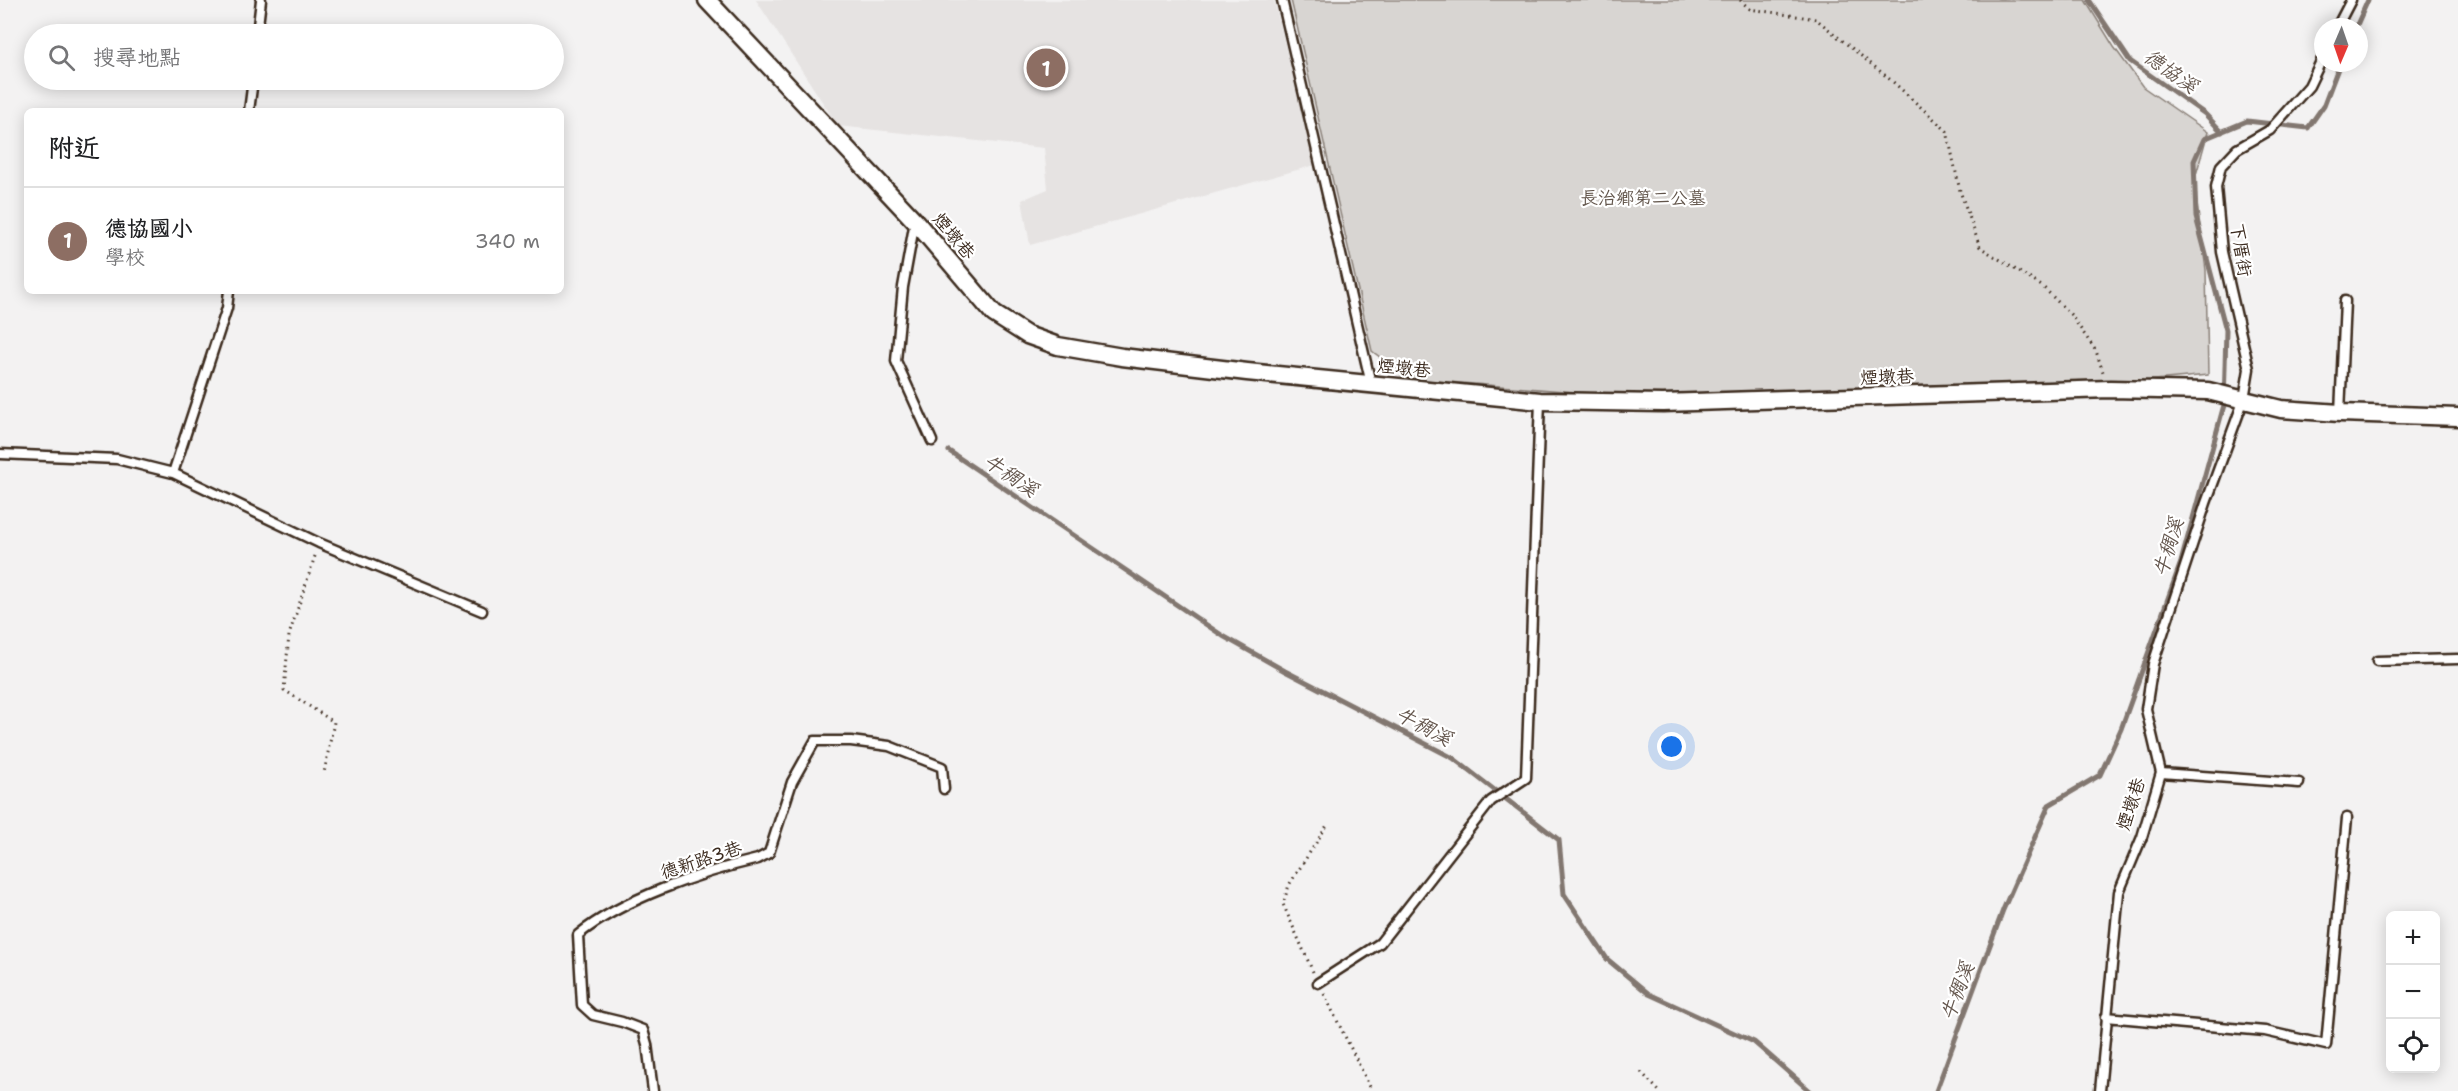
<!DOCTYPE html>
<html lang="zh-TW">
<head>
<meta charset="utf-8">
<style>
	body { margin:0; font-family:"Shantell Sans","LXGW WenKai TC",sans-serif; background:#f6f6f6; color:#202124 }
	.controls { position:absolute; right:18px; bottom:18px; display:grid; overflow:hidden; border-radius:9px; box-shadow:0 3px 15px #0003 }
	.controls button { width:54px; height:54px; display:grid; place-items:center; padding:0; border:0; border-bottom:2px solid #e0e0e0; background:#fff; color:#202124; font:30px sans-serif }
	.compass { position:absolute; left:2314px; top:18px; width:54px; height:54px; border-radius:50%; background:#fff; box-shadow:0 3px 15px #0003; rotate:182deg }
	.you { position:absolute; left:1672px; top:747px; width:21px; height:21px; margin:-15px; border:4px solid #fff; border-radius:50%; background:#1a73e8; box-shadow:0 0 0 9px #1a73e833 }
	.badge { display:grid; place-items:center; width:39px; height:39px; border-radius:50%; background:#7c3aed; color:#fff; font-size:20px; font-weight:700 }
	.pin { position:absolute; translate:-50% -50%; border:3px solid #fff; box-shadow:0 2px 6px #0006 }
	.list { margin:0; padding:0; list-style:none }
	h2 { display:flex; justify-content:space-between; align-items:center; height:78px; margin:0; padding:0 24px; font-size:26px }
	h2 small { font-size:20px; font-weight:400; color:#757577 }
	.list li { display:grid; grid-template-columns:39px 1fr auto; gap:18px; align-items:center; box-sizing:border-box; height:108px; padding:0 24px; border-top:2px solid #e0e0e0 }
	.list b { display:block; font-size:22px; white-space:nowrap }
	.list p { margin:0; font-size:20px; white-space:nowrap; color:#757577 }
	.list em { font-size:20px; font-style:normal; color:#757577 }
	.icon { flex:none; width:33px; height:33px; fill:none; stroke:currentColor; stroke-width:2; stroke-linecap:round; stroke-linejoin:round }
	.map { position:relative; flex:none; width:2458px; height:1091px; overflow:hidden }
	.search { position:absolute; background:#fff; box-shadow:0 3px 15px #0003; left:24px; top:24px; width:540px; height:66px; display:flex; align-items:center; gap:15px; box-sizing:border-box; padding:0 21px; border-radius:33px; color:#757577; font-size:22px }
	.panel { position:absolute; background:#fff; box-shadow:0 3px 15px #0003; left:24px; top:108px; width:540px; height:186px; border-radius:9px }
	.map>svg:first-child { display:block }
	.built { fill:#e6e3e2 }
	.green { fill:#d8d5d2; stroke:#8a8078; stroke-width:1.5 }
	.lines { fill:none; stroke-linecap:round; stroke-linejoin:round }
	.stream { stroke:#827770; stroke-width:5 }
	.service-casing { stroke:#3b2a1e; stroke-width:13 }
	.minor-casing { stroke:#3b2a1e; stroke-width:21 }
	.path { stroke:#3b2a1e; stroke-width:3; stroke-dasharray:1.5 4.5; stroke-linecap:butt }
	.service { stroke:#fff; stroke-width:8 }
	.minor { stroke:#fff; stroke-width:16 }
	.labels { text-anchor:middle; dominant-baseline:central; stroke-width:4.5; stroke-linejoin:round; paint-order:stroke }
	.park-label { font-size:18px; fill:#62554b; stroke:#fff }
	.street-label { font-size:18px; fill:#3b2a1e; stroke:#fff }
	.water-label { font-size:20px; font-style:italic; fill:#65574e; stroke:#fff }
</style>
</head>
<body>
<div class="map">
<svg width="2458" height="1091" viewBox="0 0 2458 1091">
	<rect width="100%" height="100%" fill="#f3f2f2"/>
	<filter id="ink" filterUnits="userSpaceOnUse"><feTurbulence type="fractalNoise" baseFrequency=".0167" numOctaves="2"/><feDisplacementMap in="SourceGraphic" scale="12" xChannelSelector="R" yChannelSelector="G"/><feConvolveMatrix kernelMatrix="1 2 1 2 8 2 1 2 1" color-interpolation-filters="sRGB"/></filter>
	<g filter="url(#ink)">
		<!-- built -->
		<path class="built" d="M756,0H1274L1315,165L1030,245L1022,200L1048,189L1044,148L838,126Z"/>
		<!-- green -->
		<path class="green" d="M1291,0H2085L2114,47L2143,87L2208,132L2194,182L2206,270L2208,375L2091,386L1654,398L1409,379L1372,351Z"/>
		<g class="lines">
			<!-- stream -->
			<path class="stream" d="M2089,0L2130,61L2205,114L2222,132
				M2356,27L2368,0
				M949,451L1223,636L1285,671L1453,758L1559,840L1564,894L1607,959L1649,994L1754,1042L1810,1091
				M1936,1091L2003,910L2049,805L2100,775L2121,729L2181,562L2224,405L2226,330L2196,217L2194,161L2204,139L2247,121L2308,128L2324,105L2340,63"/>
			<!-- service casing -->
			<g class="service-casing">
				<path id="service" d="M1282,0L1371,384
					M2337,27L2351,0
					M257,34L261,0
					M249,111L253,80
					M915,221L903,287L896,361L932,441
					M2340,413L2345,301
					M0,454L117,459L173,473L319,543L482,611
					M173,473L227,308L229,291
					M2377,661L2458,659
					M2161,773L2299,783
					M1318,983L1380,943L1491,801L1526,778L1540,401
					M2106,1017L2265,1031L2326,1045L2347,818
					M653,1091L647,1044L643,1030L622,1022L593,1015L582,1005L578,935C622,899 702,872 758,859L769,853L792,782L815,741H851L889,746L942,767L944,789
					M2100,1091L2119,892L2142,837L2161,773L2146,709L2153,664L2206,503L2244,399L2249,369L2222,252L2216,187L2221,166L2237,149L2270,130L2309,86L2323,57"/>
			</g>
			<!-- minor casing -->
			<g class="minor-casing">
				<path id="minor" d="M707,0L915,221L994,314L1027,335L1058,346L1122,357L1247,372L1540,401L1663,403L2110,389L2208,391L2281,409L2340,413L2458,417"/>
			</g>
			<!-- path -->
			<path class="path" d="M1740,0L1750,9L1816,19L1892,81L1947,131L1960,191L1980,247L2043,287L2071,315L2096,351L2103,372
				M315,556L289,635L284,690L334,722L324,773
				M1313,972L1283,904L1289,885L1328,824
				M1324,994L1372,1091
				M1641,1072L1659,1091"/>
			<!-- service -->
			<use href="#service" class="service"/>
			<!-- minor -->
			<use href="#minor" class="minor"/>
		</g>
	</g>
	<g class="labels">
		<!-- park labels -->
		<g class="park-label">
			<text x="1643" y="198">長治鄉第二公墓</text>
		</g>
		<!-- street labels -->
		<g class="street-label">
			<text transform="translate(954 236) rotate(50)">煙墩巷</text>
			<text transform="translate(2241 250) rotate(81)">下厝街</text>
			<text transform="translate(1404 368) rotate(6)">煙墩巷</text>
			<text transform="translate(1887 377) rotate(-2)">煙墩巷</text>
			<text transform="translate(2131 804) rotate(-72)">煙墩巷</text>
			<text transform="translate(701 860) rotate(-18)">德新路3巷</text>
		</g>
		<!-- water labels -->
		<g class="water-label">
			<text transform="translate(2171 71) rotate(35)">德協溪</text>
			<text transform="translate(1011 475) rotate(34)">牛稠溪</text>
			<text transform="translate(2168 547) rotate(-73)">牛稠溪</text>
			<text transform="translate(1424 726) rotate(28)">牛稠溪</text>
			<text transform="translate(1957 991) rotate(-69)">牛稠溪</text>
		</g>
	</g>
</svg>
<div class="controls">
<button>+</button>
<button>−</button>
<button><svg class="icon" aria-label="locate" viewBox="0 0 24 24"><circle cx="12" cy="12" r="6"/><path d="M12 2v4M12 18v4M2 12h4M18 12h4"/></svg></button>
</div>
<svg class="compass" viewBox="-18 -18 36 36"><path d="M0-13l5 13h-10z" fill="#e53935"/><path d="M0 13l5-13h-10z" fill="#757577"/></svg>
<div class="you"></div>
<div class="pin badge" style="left:1046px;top:68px;background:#8d6e63">1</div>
<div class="search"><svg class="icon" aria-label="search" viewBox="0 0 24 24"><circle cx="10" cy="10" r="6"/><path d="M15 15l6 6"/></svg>搜尋地點</div>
<section class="panel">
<h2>附近<small></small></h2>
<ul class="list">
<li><span class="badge" style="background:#8d6e63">1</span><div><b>德協國小</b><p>學校</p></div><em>340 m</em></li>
</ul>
</section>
</div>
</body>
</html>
